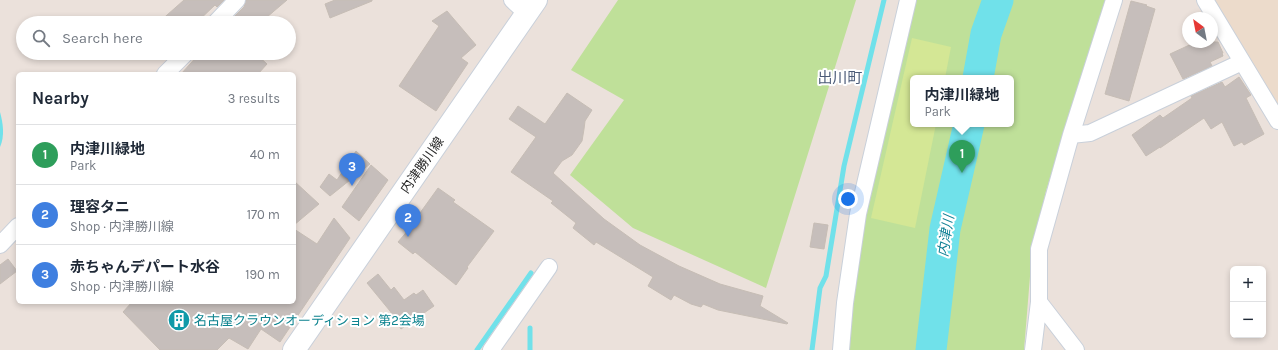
<!DOCTYPE html>
<html lang="en">
<head>
<meta charset="utf-8">
<style>
	body { margin:0; font-family:Karla,"Noto Sans JP",sans-serif; background:#f2f2f3; color:#1f2937 }
	.controls { position:absolute; right:12px; bottom:12px; display:grid; overflow:hidden; border-radius:6px; box-shadow:0 2px 6px #0003 }
	.controls button { width:36px; height:36px; display:grid; place-items:center; padding:0; border:0; border-bottom:1px solid #e0e1e3; background:#fff; color:#1f2937; font:20px sans-serif }
	.compass { position:absolute; left:1182px; top:12px; width:36px; height:36px; border-radius:50%; background:#fff; box-shadow:0 2px 6px #0003; rotate:328deg }
	.you { position:absolute; left:848px; top:199px; width:14px; height:14px; margin:-10px; border:3px solid #fff; border-radius:50%; background:#1a73e8; box-shadow:0 0 0 6px #1a73e833 }
	.badge { display:grid; place-items:center; width:26px; height:26px; border-radius:50%; background:#3f83f4; color:#fff; font-size:13px; font-weight:700 }
	.pin { position:absolute; translate:-50% -33px; filter:drop-shadow(0 1px 2px #0008) }
	.pin::after { content:''; position:absolute; top:21px; width:14px; height:12px; background:inherit; clip-path:polygon(0 0,100% 0,50% 100%) }
	.popup { position:absolute; left:910px; top:75px; width:104px; height:52px; box-sizing:border-box; display:grid; place-content:center; border-radius:6px; background:#fff; filter:drop-shadow(0 1px 3px #0005); font-size:13px; white-space:nowrap; color:#747a83 }
	.popup b { font-size:15px; color:#1f2937 }
	.popup::after { content:''; position:absolute; left:50%; top:100%; margin-left:-8px; border:8px solid transparent; border-top-color:#fff }
	.list { margin:0; padding:0; list-style:none }
	h2 { display:flex; justify-content:space-between; align-items:center; height:52px; margin:0; padding:0 16px; font-size:17px }
	h2 small { font-size:13px; font-weight:400; color:#747a83 }
	.list li { display:grid; grid-template-columns:26px 1fr auto; gap:12px; align-items:center; box-sizing:border-box; height:60px; padding:0 16px; border-top:1px solid #e0e1e3 }
	.list b { display:block; font-size:15px; white-space:nowrap }
	.list p { margin:0; font-size:13px; white-space:nowrap; color:#747a83 }
	.list em { font-size:13px; font-style:normal; color:#747a83 }
	.icon { flex:none; width:22px; height:22px; fill:none; stroke:currentColor; stroke-width:2; stroke-linecap:round; stroke-linejoin:round }
	.map { position:relative; flex:none; width:1278px; height:350px; overflow:hidden }
	.search { position:absolute; background:#fff; box-shadow:0 2px 6px #0003; left:16px; top:16px; width:280px; height:44px; display:flex; align-items:center; gap:10px; box-sizing:border-box; padding:0 14px; border-radius:22px; color:#747a83; font-size:15px }
	.panel { position:absolute; background:#fff; box-shadow:0 2px 6px #0003; left:16px; top:72px; width:280px; height:232px; border-radius:6px }
	.map>svg:first-child { display:block }
	.education { fill:#ecdbcb }
	.green { fill:#bfe099; fill-rule:evenodd }
	.pitch { fill:#d4e795 }
	.water { fill:#70e1ea }
	.lines { fill:none; stroke-linecap:round; stroke-linejoin:round }
	.stream { stroke:#70e1ea; stroke-width:5 }
	.river { stroke:#70e1ea; stroke-width:31 }
	.building { fill:#c6bebb; stroke:#c6bdb5 }
	.minor-casing { stroke:#c9d0da; stroke-width:18 }
	.secondary-casing { stroke:#c9d0da; stroke-width:24 }
	.minor { stroke:#fff; stroke-width:16 }
	.secondary { stroke:#fff; stroke-width:22 }
	.labels { text-anchor:middle; dominant-baseline:central; stroke-width:4; stroke-linejoin:round; paint-order:stroke }
	.street-label { font-size:13px; fill:#292929; stroke:#fff }
	.culture-label { font-size:13px; fill:#0d838f; stroke:#fff; text-anchor:start }
	.water-label { font-size:14px; font-style:italic; fill:#118095; stroke:#fff }
	.quarter-label { font-size:15px; fill:#4b5b78; stroke:#fff }
</style>
</head>
<body>
<div class="map">
<svg width="1278" height="350" viewBox="0 0 1278 350">
	<rect width="100%" height="100%" fill="#ebe1db"/>
	<!-- education -->
	<path class="education" d="M1213,0H1278V105Z"/>
	<!-- green -->
	<path class="green" d="M618,0H856L766,288L633,228L570,175L624,100L571,70Z
		M913,0H1106L1046,191L1032,252L1024,350H845L849,304L876,155ZM913,78H1011V124H913Z"/>
	<!-- pitch -->
	<path class="pitch" d="M912,38L951,47L945,78H913V124H936L915,228L871,218Z"/>
	<!-- water -->
	<path class="water" d="M0,112C3,123 5,136 0,147Z"/>
	<g class="lines">
		<!-- stream -->
		<path class="stream" d="M477,350L531,273
			M530,350V328
			M812,350L820,288L826,276L844,166L884,0"/>
		<!-- river -->
		<path class="river" d="M978,78L986,34L998,0
			M931,350L945,229L969,124"/>
	</g>
	<!-- building -->
	<path class="building" d="M184,0H224L217,7L215,5L196,23H158Z
		M246,0H287L260,23H232L230,21L244,7Z
		M335,0H372V1L330,18L325,4Z
		M1131,1L1147,5L1146,6L1155,9L1129,101L1105,94Z
		M447,11L476,45L461,58L468,63L436,111L399,86L439,26L432,21Z
		M1196,42H1218L1223,53H1222L1223,56L1210,62L1212,66L1183,79L1170,54Z
		M200,53H255L267,64L258,74H181Z
		M1239,77L1251,95L1246,98L1264,134L1244,145L1242,142L1234,146L1222,122L1211,129L1204,118L1160,148V147L1146,156L1132,135L1160,115L1163,118L1192,98L1191,96L1222,82L1225,87Z
		M567,93L592,110L585,121L584,129L582,141L572,155L562,161L553,173L604,219L640,245L679,266L720,284L763,296L760,306L788,323L787,324L718,310L703,304L701,307L691,304L674,295L671,300L648,286L653,277L596,242L594,245L573,228L576,223L551,203L553,201L511,172L536,137L509,119L518,106L545,124Z
		M356,151L370,164L330,196L320,187L329,174L337,180Z
		M371,165L388,180L359,221L342,207Z
		M294,181L319,204L294,225Z
		M438,188L455,200L453,202L494,231L467,267L468,268L456,285L415,252L413,254L398,242L422,214L420,213Z
		M334,218L350,238L280,342L261,329L248,349L229,338L217,350H160L123,312L132,302H294V229L317,244Z
		M814,223L828,225L824,249L810,247Z
		M8,259L17,271L0,284V265Z
		M378,274L391,290L394,287L404,300L414,293L416,295L423,290L434,306L401,329L390,311L367,283Z"/>
	<g class="lines">
		<!-- minor casing -->
		<g class="minor-casing">
			<path id="minor" d="M512,0L526,13
				M1205,0L1278,121
				M215,23L237,0
				M165,74L186,53
				M1071,135L1090,133L1242,62
				M0,245L18,226
				M1039,302L1076,350
				M491,350L549,267
				M841,350L845,303L858,214L908,0
				M1033,350L1039,302V249L1071,135L1114,0"/>
		</g>
		<!-- secondary casing -->
		<g class="secondary-casing">
			<path id="secondary" d="M294,350L536,0"/>
		</g>
		<!-- minor -->
		<use href="#minor" class="minor"/>
		<!-- secondary -->
		<use href="#secondary" class="secondary"/>
	</g>
	<!-- icons -->
	<defs>
		<g id="building-disc" transform="scale(1.15)"><circle r="9.5" fill="#0f9aa8" stroke="#fff"/><path d="M-4-6H4V6H1V3H-1V6H-4ZM-2.5-4.3h1.7v1.8h-1.7ZM.8-4.3h1.7v1.8H.8ZM-2.5-1h1.7V.8h-1.7ZM.8-1h1.7V.8H.8Z" fill="#fff"/></g>
	</defs>
	<g fill-rule="evenodd">
		<use href="#building-disc" x="179" y="320"/>
	</g>
	<g class="labels">
		<!-- street labels -->
		<g class="street-label">
			<text transform="translate(422 165) rotate(-55)">内津勝川線</text>
		</g>
		<!-- culture labels -->
		<g class="culture-label">
			<text x="194" y="320">名古屋クラウンオーディション 第2会場</text>
		</g>
		<!-- water labels -->
		<g class="water-label">
			<text transform="translate(946 236) rotate(-81)">内津川</text>
		</g>
		<!-- quarter labels -->
		<g class="quarter-label">
			<text x="840" y="78">出川町</text>
		</g>
	</g>
</svg>
<div class="controls">
<button>+</button>
<button>−</button>
</div>
<svg class="compass" viewBox="-18 -18 36 36"><path d="M0-13l5 13h-10z" fill="#e53935"/><path d="M0 13l5-13h-10z" fill="#747a83"/></svg>
<div class="you"></div>
<div class="pin badge" style="left:962px;top:173px;background:#2e9e5b">1</div>
<div class="popup"><b>内津川緑地</b>Park</div>
<div class="pin badge" style="left:408px;top:237px;background:#3f7fe0">2</div>
<div class="pin badge" style="left:352px;top:186px;background:#3f7fe0">3</div>
<div class="search"><svg class="icon" aria-label="search" viewBox="0 0 24 24"><circle cx="10" cy="10" r="6"/><path d="M15 15l6 6"/></svg>Search here</div>
<section class="panel">
<h2>Nearby<small>3 results</small></h2>
<ul class="list">
<li><span class="badge" style="background:#2e9e5b">1</span><div><b>内津川緑地</b><p>Park</p></div><em>40 m</em></li>
<li><span class="badge" style="background:#3f7fe0">2</span><div><b>理容タニ</b><p>Shop · 内津勝川線</p></div><em>170 m</em></li>
<li><span class="badge" style="background:#3f7fe0">3</span><div><b>赤ちゃんデパート水谷</b><p>Shop · 内津勝川線</p></div><em>190 m</em></li>
</ul>
</section>
</div>
</body>
</html>
